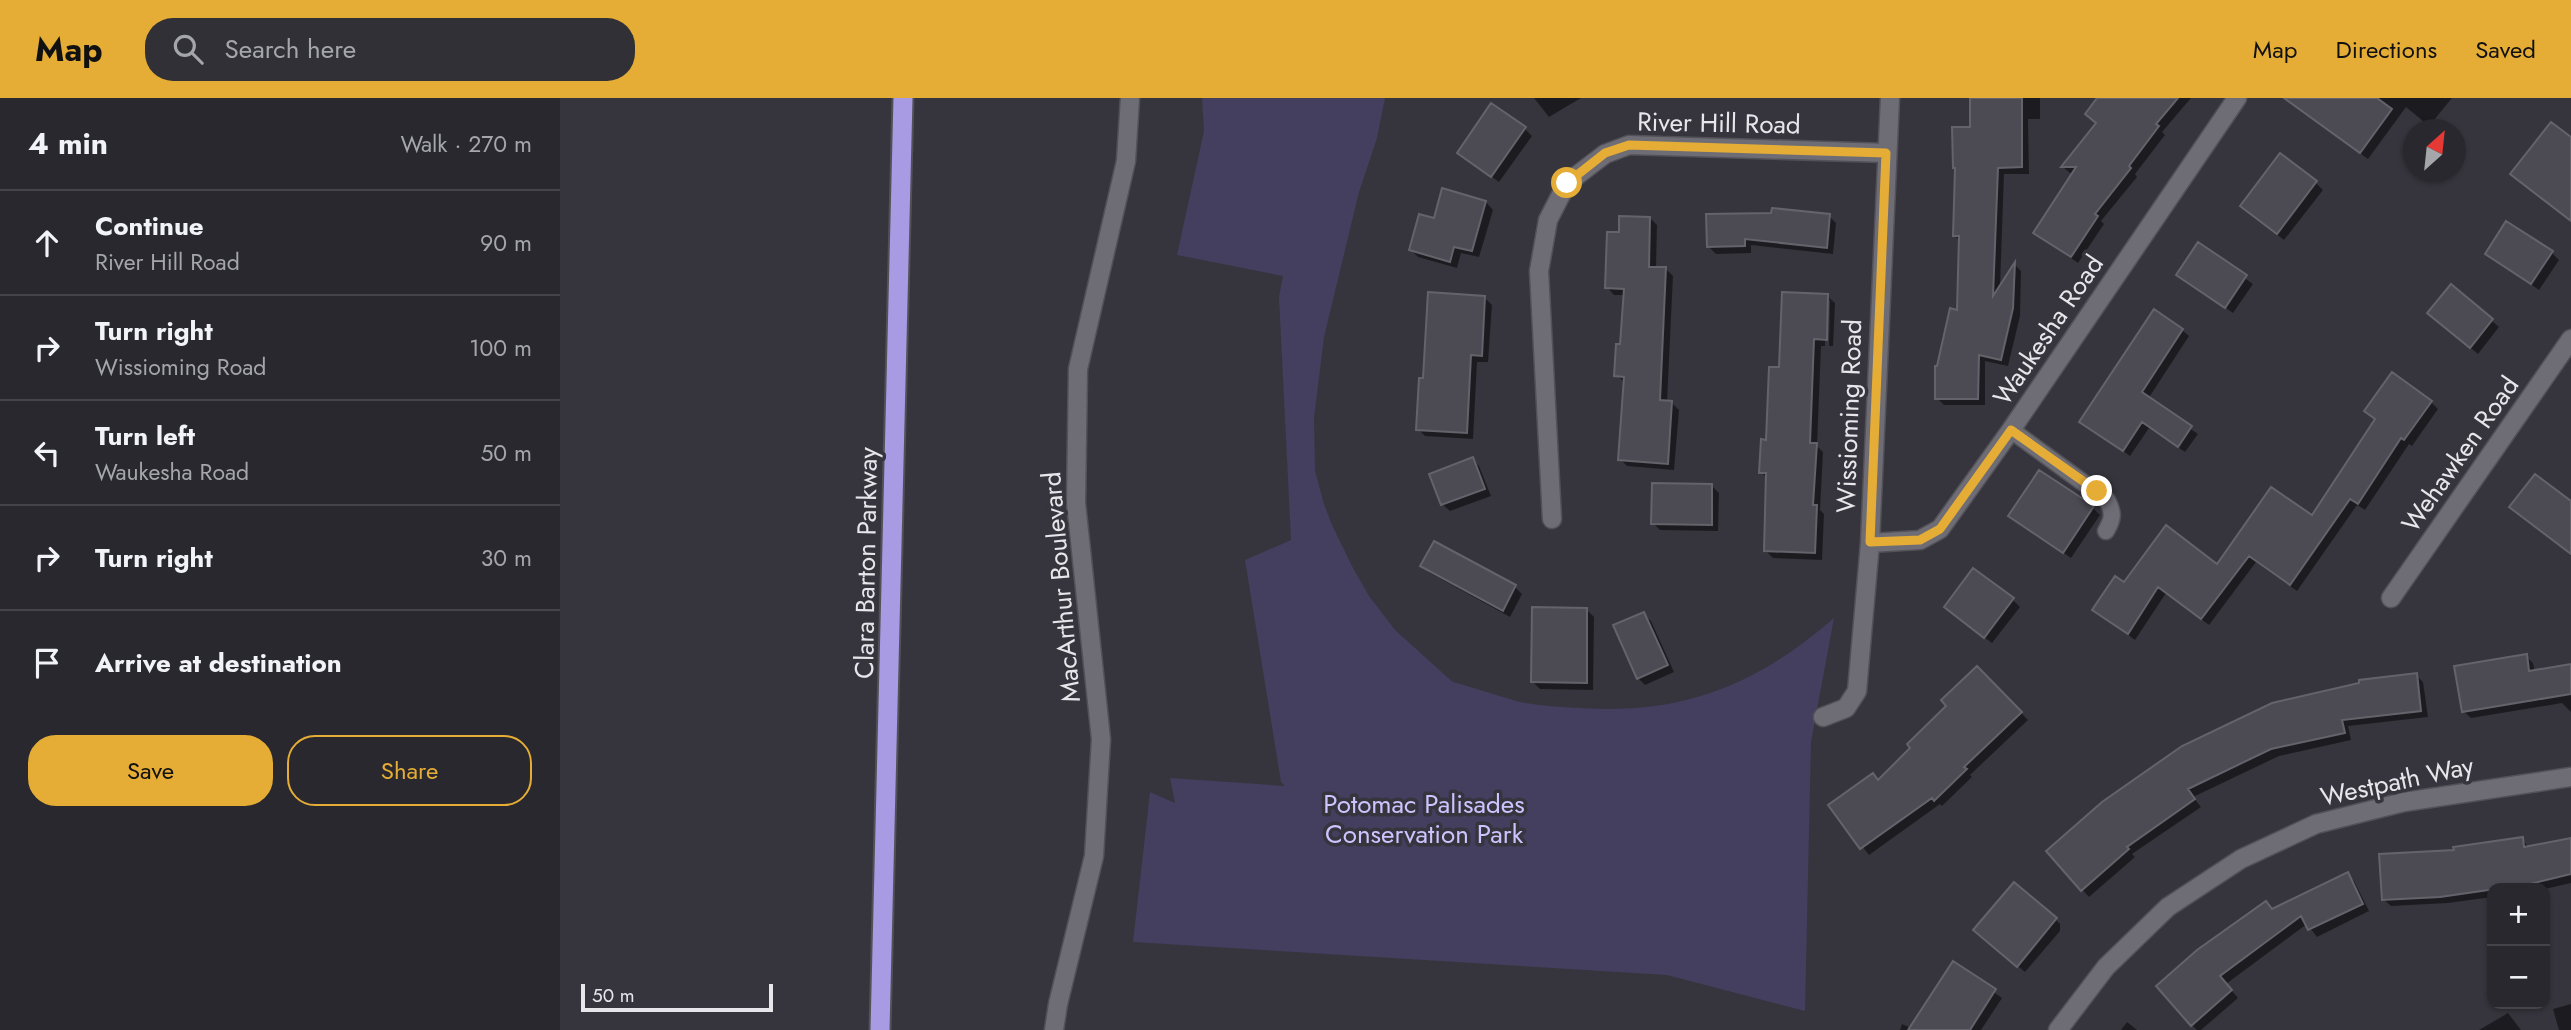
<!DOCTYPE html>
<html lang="en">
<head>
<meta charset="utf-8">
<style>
	body { margin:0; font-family:Jost,sans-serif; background:#303036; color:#f1f3f6 }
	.controls { position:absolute; right:21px; bottom:21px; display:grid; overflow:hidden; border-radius:14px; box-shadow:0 2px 5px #0004 }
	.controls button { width:63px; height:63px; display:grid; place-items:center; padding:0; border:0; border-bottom:2px solid #44444a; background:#28282e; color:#f1f3f6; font:35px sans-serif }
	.compass { position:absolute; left:1843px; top:21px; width:63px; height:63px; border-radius:50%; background:#28282e; box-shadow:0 2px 5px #0004; rotate:27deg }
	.scale { position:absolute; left:21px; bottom:18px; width:192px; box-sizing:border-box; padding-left:7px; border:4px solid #e7e6eb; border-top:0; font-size:19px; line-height:24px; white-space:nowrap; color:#e7e6eb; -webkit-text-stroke:5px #36353d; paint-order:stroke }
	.stop { position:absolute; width:21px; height:21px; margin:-16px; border:5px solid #e5ad35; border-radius:50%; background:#fff }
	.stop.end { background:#e5ad35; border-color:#fff; box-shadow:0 2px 7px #0008 }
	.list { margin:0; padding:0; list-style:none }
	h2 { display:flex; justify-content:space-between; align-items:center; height:91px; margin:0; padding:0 28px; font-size:30px }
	h2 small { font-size:23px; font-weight:400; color:#a5a6aa }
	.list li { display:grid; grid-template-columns:46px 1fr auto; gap:21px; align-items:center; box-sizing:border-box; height:105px; padding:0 28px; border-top:2px solid #44444a }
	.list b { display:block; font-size:26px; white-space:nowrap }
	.list p { margin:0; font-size:23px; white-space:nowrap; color:#a5a6aa }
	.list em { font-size:23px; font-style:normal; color:#a5a6aa }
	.actions { display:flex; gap:14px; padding:21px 28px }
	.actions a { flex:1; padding:16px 0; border:2px solid #e5ad35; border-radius:28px; text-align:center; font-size:24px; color:#e5ad35 }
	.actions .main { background:#e5ad35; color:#111 }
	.icon { flex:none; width:38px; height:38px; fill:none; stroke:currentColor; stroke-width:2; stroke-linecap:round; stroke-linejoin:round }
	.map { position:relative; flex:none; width:2011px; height:932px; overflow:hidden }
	header { display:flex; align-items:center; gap:42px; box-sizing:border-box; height:98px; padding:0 35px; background:#e5ad35; color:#111 }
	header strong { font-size:33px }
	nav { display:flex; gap:38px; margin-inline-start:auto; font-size:24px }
	.search { width:490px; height:63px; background:#303036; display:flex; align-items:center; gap:18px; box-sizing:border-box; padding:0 24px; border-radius:28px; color:#a5a6aa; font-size:26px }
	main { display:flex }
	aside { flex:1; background:#28282e }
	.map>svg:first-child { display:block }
	.green { fill:#443e5f }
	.shadow { fill:#0007 }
	.building { fill:#4c4b53; stroke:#64636b; stroke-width:2 }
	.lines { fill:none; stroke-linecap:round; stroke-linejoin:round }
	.service-casing { stroke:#525157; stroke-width:19 }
	.minor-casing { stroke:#525157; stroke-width:21 }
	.secondary-casing { stroke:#525157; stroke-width:21 }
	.trunk-casing { stroke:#525157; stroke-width:23 }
	.service { stroke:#6e6d76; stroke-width:16 }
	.minor { stroke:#6e6d76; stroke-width:18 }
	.secondary { stroke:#6e6d76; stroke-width:18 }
	.trunk { stroke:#a89ae3; stroke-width:19 }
	.route { stroke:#e5ad35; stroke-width:9 }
	.labels { text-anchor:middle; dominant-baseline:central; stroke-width:7; stroke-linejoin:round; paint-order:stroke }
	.street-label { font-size:26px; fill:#e7e6eb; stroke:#36353d }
	.park-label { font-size:26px; fill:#cdc3fe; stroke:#36353d }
</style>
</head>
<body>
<header>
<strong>Map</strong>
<div class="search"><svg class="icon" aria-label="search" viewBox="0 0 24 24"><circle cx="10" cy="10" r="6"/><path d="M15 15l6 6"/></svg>Search here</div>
<nav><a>Map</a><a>Directions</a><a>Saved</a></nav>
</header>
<main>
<aside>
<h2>4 min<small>Walk · 270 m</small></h2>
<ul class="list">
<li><svg class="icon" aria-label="ahead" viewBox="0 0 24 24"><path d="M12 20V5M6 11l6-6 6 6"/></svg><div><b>Continue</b><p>River Hill Road</p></div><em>90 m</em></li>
<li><svg class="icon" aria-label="right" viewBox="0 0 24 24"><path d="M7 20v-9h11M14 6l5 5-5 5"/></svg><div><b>Turn right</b><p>Wissioming Road</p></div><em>100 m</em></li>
<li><svg class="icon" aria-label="left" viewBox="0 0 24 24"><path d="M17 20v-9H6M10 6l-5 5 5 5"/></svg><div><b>Turn left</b><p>Waukesha Road</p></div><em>50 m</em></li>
<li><svg class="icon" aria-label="right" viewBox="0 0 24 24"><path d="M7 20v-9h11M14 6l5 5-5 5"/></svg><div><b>Turn right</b></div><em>30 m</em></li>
<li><svg class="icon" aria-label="arrive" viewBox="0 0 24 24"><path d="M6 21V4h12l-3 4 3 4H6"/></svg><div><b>Arrive at destination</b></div></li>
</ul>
<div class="actions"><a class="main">Save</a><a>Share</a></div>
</aside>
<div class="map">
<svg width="2011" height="932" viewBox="0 0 2011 932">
	<rect width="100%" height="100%" fill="#36353d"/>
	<!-- green -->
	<path class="green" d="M642,0H825L817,40L799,94L764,239L754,320L755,373L764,406L772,427L793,470L809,498L835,532L886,578L893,584C915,590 938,598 960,604C979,608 999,609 1019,610C1122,617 1196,588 1274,520L1251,644L1245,913L1107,877L573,844L590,694L615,705L610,680L725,688L721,684L685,462L731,442L719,199L723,178L617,157L644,33Z"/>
	<!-- shadow -->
	<path class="shadow" d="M974,0H1021L989,19Z
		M1411,0H1480V21H1468L1469,76H1444L1440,190L1455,167L1461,173L1460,218L1448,268L1425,263V307H1384L1377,300L1398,214L1400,143L1394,137L1411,30Z
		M1540,0H1631L1602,34L1605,37L1575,76L1577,79L1541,123L1544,126L1518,165L1475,135L1514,75H1510L1503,69L1538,26Z
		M1746,0H1892L1869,28L1846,9L1808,61L1746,16L1739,9Z
		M965,31L972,38L939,84L899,55Z
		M1756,85L1763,92L1724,142L1689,115Z
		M926,104L933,112L919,159L901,155L897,170L858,159L851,152L875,123Z
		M1269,118L1276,125L1273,156L1191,147V155L1156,156L1149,149Z
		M1090,120L1097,127L1096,171H1106L1113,178L1107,304L1112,305L1119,312L1114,372L1067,368L1060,361L1066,285L1056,277L1062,248L1065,197H1054L1047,189L1060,136Z
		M1638,147L1693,186L1673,215L1618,176Z
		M1992,155L1999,162L1979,192L1927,156Z
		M1891,188L1939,229L1918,256L1876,222Z
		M1267,198L1275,205L1273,248H1269L1270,202H1266L1265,248H1261L1257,348L1263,354L1260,412L1264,416L1262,462L1213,460L1206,453L1208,381L1201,374L1221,271Z
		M925,200L932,207L928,264H917L913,341L865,338L858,331L865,282Z
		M1622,232L1629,238L1588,301L1638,336L1625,354L1589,330L1570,358L1522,324Z
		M1871,304L1878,311L1852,348L1849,346L1805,412L1797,407L1737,493L1696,464L1649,527L1606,495L1575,542L1534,512L1564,486L1658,469L1752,420L1817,322L1806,313Z
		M912,361L919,368L931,398L890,413L882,406Z
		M1152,388L1159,395L1158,433L1100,432L1093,425Z
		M1533,410L1540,417L1511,460L1451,418Z
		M875,445L955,489L962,496L950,519L870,475L862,468Z
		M1453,502L1460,509L1432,545L1393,516Z
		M1027,512L1034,519L1033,592L980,591L973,584Z
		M1083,516L1091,523L1114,574L1085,587L1078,580Z
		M1966,558L1973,565L1975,574L2011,568V614L2002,605L1911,620L1903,613Z
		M1417,570L1468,622L1410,677L1412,679L1382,708L1380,706L1309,757L1271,708L1319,684L1389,608Z
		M1856,577L1863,584L1868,619L1788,628L1791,642L1719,658L1633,699L1641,709L1572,756L1575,759L1529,799L1488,753Z
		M1962,741L1969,750L2011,742V785L1985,791L1932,790V799L1888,805L1831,808L1823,801L1896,753Z
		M1787,776L1794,783L1809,813L1757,839L1747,826L1666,886L1678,900L1641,932H1637L1632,927L1639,853L1713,812Z
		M1492,818L1500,826V833L1465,874L1423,839Z
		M1393,866L1442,900L1421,932H1340L1342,926L1351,930Z
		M2011,906V932H1999L1993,911Z
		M1948,915L1961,932H1919Z
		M1567,924L1577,932H1561Z"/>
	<!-- building -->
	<path class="building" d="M1410,0H1462V69L1438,70L1433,198L1455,164L1453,210L1441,262L1419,257L1418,301H1375V268H1377L1390,210L1397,212L1399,138H1393L1395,70H1393L1392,29H1410Z
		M1537,0H1618L1596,26L1599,28L1569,68L1571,70L1535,116L1538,118L1511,159L1473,135L1516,69H1501L1536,25L1525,16Z
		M1724,0H1817L1832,11L1800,55Z
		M931,5L966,29L931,79L897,55Z
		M1991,24L2011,39V123L1950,76Z
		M1720,55L1757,83L1717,136L1680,108Z
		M882,90L926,103L912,153L894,149L890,164L849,152L859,116L874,120Z
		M1212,110L1270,116L1267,150L1185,141V148L1147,149L1146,116L1211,115Z
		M1059,118L1090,119L1089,169H1106L1100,302L1112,303L1108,366L1058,362L1064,279L1054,278L1056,246H1060L1064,191L1045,190L1047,134H1059Z
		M1946,123L1993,153L1971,186L1925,156Z
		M1638,144L1687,177L1665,210L1616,177Z
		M1891,186L1933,221L1910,250L1867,215Z
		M868,194L925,198L922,258L911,257L907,335L856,332L859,280H863Z
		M1222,194L1268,196L1267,242L1254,241L1250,345H1257L1253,407H1257L1255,455L1204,453L1206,375H1199L1201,341L1206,342L1209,269H1219Z
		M1594,211L1623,231L1582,294L1632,328L1618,349L1582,324L1563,353L1519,324Z
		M1832,274L1872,303L1844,342L1841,340L1798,406L1790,401L1730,487L1689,458L1641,521L1598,489L1568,536L1532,512L1555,478L1564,484L1606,427L1657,466L1711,389L1752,417L1815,321L1804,313Z
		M913,359L925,391L881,407L869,376Z
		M1479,372L1534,408L1503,455L1448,418Z
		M1975,376L2011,403V456L1949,409Z
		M1092,385L1152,386V427L1091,426Z
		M874,443L956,487L943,513L860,468Z
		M1413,470L1454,500L1424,540L1384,509Z
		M972,509L1027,510V585L971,584Z
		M1084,514L1108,567L1077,581L1053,527Z
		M1967,556L1969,573L2011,566V596L1902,614L1894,568Z
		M1417,568L1462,614L1404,669L1407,671L1374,703L1372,700L1300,751L1268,707L1313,675L1318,682L1350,650L1347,646L1386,608L1381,602Z
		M1857,575L1861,613L1782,622L1785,635L1711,651L1628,691L1635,701L1567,749L1569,751L1521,793L1486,753L1542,704L1622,648L1712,605L1799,585V582Z
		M1963,739L1964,749L2011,740V776L1970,786L1880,799L1822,802L1819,756L1894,752L1893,749Z
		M1788,774L1803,806L1748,832L1741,818L1660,878L1672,892L1631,928L1596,888L1637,852L1706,803L1712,811Z
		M1454,784L1497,820L1457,869L1413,832Z
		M1393,863L1436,891L1410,932H1348Z"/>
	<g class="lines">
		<!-- service casing -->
		<g class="service-casing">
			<path id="service" d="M1451,332L1547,402C1554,415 1553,421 1546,433"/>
		</g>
		<!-- minor casing -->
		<g class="minor-casing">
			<path id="minor" d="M992,421L979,173L988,122L1007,85L1045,56L1069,47L1327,55
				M1310,445L1360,442L1380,431L1451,332L1677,0
				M1831,500L2011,241
				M1263,619L1286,610L1297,593L1310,445L1330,0
				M1498,932L1546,869L1608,809L1681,761L1756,726L1844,704L2011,679"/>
		</g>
		<!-- secondary casing -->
		<g class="secondary-casing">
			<path id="secondary" d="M494,932L498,906L534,758L541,641L516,405L518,271L566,63L570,0"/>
		</g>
		<!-- trunk casing -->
		<g class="trunk-casing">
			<path id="trunk" d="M320,932L343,0"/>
		</g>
		<!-- service -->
		<use href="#service" class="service"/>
		<!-- minor -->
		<use href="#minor" class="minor"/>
		<!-- secondary -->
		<use href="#secondary" class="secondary"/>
		<!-- trunk -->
		<use href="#trunk" class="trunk"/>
	</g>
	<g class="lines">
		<!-- route -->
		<path class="route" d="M1007,85L1045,55L1069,47L1326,55L1310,444L1360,442L1380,431L1451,332L1537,393"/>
	</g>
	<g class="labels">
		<!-- street labels -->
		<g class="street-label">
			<text transform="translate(1159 25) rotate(1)">River Hill Road</text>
			<text transform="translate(1488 232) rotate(-56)">Waukesha Road</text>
			<text transform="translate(1289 318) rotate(-88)">Wissioming Road</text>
			<text transform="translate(1900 356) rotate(-55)">Wehawken Road</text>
			<text transform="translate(306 465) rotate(-89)">Clara Barton Parkway</text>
			<text transform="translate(501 489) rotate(-95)">MacArthur Boulevard</text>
			<text transform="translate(1837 683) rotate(-12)">Westpath Way</text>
		</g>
		<!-- park labels -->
		<g class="park-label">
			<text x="864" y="706">Potomac Palisades<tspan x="864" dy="30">Conservation Park</tspan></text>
		</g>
	</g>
</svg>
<div class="controls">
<button>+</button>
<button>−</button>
</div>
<svg class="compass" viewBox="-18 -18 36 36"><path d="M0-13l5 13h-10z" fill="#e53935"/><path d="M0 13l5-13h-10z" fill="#a5a6aa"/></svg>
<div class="scale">50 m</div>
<div class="stop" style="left:1007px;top:85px"></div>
<div class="stop end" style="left:1537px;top:393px"></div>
</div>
</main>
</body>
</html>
